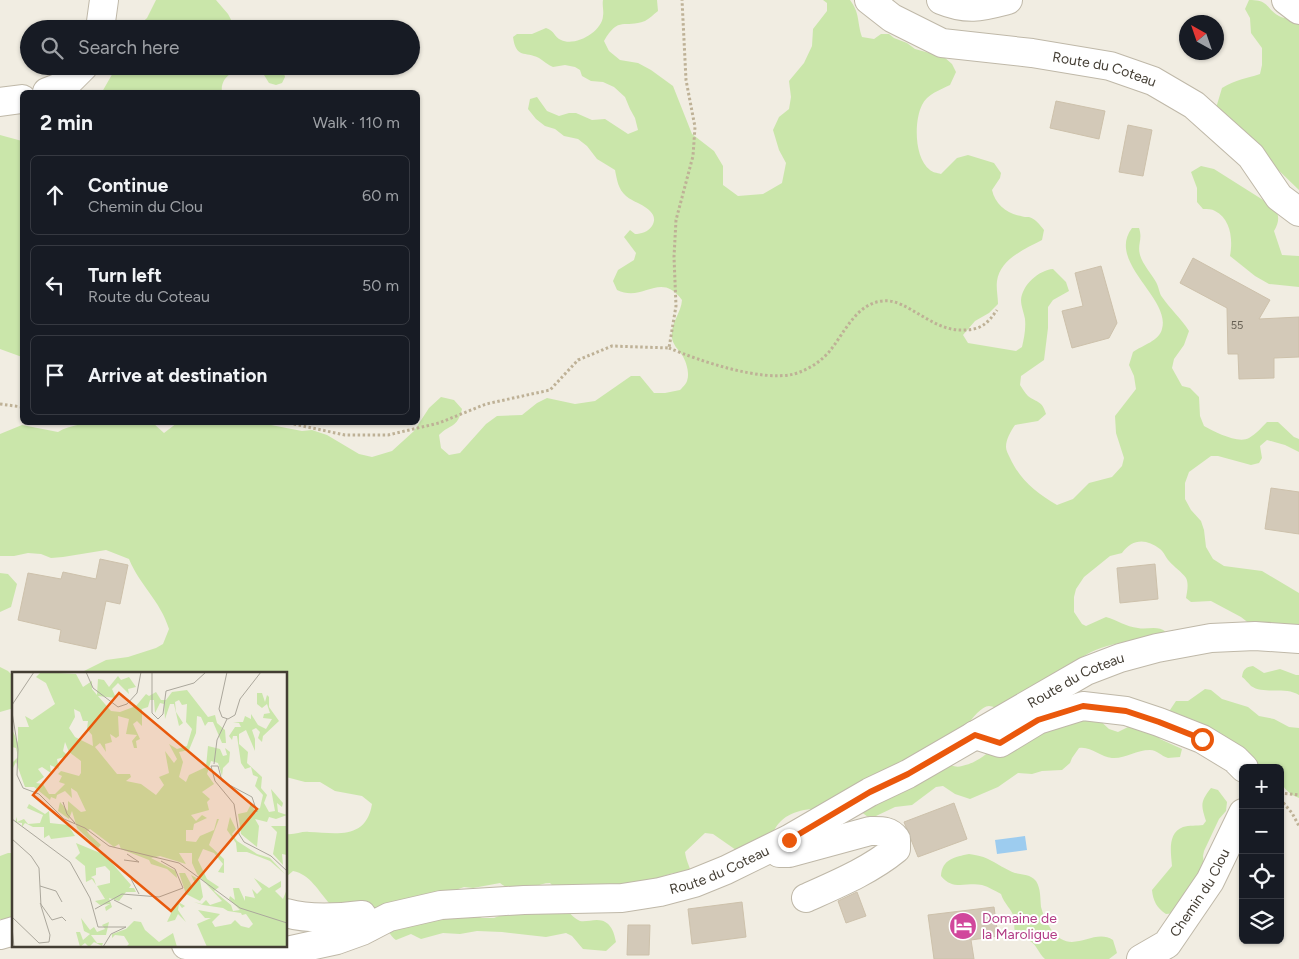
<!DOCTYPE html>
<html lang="en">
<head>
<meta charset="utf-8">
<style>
	body { margin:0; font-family:Figtree,sans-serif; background:#242831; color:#f1f3f6 }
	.controls { position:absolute; right:15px; bottom:15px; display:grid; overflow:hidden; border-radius:8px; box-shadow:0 1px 4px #0004 }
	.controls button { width:45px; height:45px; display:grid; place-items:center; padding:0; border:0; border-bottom:1px solid #363941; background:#171b24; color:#f1f3f6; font:25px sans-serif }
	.compass { position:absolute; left:1179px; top:15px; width:45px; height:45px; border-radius:50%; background:#171b24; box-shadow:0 1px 4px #0004; rotate:320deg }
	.stop { position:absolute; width:15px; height:15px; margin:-11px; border:4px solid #ea580c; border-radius:50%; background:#fff }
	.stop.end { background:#ea580c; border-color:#fff; box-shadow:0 1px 5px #0008 }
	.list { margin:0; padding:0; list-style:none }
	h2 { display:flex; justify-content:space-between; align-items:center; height:65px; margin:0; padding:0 20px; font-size:21px }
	h2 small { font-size:16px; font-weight:400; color:#9ea1a6 }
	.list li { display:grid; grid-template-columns:32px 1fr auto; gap:15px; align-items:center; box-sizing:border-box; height:80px; margin:0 10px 10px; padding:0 10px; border:1px solid #363941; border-radius:8px }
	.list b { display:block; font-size:19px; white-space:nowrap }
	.list p { margin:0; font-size:16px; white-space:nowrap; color:#9ea1a6 }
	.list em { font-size:16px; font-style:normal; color:#9ea1a6 }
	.icon { flex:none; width:28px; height:28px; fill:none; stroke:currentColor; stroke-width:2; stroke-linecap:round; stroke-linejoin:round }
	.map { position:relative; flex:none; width:1299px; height:959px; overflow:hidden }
	.search { position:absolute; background:#171b24; box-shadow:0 1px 4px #0004; left:20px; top:20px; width:400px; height:55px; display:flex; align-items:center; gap:12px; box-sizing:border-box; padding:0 18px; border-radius:28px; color:#9ea1a6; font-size:19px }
	.panel { position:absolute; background:#171b24; box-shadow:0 1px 4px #0004; left:20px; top:90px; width:400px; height:335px; border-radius:8px }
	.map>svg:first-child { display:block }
	.green { fill:#cae6aa }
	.water { fill:#9dccef }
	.building { fill:#d3c9b8; stroke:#cdc1ab }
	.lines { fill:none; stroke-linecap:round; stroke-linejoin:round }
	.minor-casing { stroke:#bfb8a8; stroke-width:30 }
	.path { stroke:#beb196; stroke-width:3; stroke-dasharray:2.5 2.5; stroke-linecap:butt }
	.minor { stroke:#fff; stroke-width:28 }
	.route { stroke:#ea580c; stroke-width:6 }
	.labels { text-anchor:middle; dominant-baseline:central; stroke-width:4; stroke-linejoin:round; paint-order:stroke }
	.number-label { font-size:11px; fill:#676054 }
	.street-label { font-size:14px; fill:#433d33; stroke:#fff }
	.hotel-label { font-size:14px; fill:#b23c85; stroke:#fff; text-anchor:start }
	.inset-road { fill:none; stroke:#aba79c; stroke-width:1 }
	.view { fill:#e8590c; fill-opacity:0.15; stroke:#e8590c; stroke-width:2.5 }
	.inset-edge { fill:none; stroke:#433d33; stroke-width:2.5 }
</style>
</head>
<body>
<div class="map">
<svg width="1299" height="959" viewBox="0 0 1299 959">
	<rect width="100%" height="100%" fill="#f1ede2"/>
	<!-- green -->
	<path class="green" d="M156,0H216L228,14L236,29H135L147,18Z
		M603,0H657L658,11C654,14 649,19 645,21C624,29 619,15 604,41L609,51L620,60L638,63L651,70L673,86L692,134L714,151L723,166V185L738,196L763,194L782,183L786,163L779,150L773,130L779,117L789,109L791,97L789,81L804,63L812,46L813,29L827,11V3L823,0H850C860,13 857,22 862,37L874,39L881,34H889L894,38L907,43L915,49L944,57L952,64L956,72L950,85C940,90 927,94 922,105C914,121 914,158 930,170C932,172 937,173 941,174L957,158L968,155L994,163L1001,173L1000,178L992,190C995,204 1007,214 1021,216C1022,217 1028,217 1029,217C1036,219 1040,225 1044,230L1042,240C1025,249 1000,259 997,281C996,288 998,297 998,304L989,313L975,321L963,335L968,343L1016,351L1022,347C1024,338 1026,329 1025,319C1024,313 1021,306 1021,300C1022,285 1039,270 1053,269L1066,282L1069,291L1053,300L1048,307V328L1044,360L1021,376L1020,385C1022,388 1025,393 1028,396C1037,403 1042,400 1046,414L1038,421L1015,425C1011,431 1006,439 1006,447C1006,450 1008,454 1010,458C1020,480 1036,493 1057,505L1073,499L1089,483L1112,477L1122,466L1124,458L1116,433L1115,416L1136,389L1134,376L1129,365L1133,352C1143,345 1159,341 1162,329C1171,298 1106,262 1132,228H1139C1143,240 1137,244 1140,255C1143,265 1151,273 1156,282C1159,287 1159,293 1162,297C1170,309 1181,318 1189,331L1184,345L1174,359L1172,368L1182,386L1190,388L1199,397L1200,416L1204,426C1215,432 1238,444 1249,438C1256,434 1262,427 1267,422H1278L1294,437L1299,439V452L1285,445L1267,440L1260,446L1262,458L1259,463L1251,465L1218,456H1211L1189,472L1185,483V499L1191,510L1201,521L1204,530L1206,547L1213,559L1224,566L1262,571L1299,593V632H1260L1241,617L1211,601L1191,602L1186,598C1187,592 1189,584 1186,578C1182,572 1174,567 1169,561C1166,558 1164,552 1160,549C1146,538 1132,539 1122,553L1110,556L1084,577L1076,589L1074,597V612L1082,624L1086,626L1106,617C1117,620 1126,627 1138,628C1147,630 1158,625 1166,632L1164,635C1136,641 1100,642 1077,661L1001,710C998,709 993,706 989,706C975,706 952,750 944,762C951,765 955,768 962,766C979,762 983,755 996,748C1027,732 1062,724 1095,716L1109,729L1118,732L1134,724L1154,729L1160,739L1182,749L1180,757C1176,757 1171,758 1168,758C1161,756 1157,750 1150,750C1136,750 1125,759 1112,758C1100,757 1091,746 1079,748L1072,758L1070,763L1062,770L1042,771L1032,774L1018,773L998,787L970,799L955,794L943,786L936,787L912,805L895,807L876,816L868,817L856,808C833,809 799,804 781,821C775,826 771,837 767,844L736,850L713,834L705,833L685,852C686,860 689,865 691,872L682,877L673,873L661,877L647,887L626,885L555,888L550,883C538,883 526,893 514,891C509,890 503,885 500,883L473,888L464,887L450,892L474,914L482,918H494L509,912L567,911C571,914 575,919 580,921C585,922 591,920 597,920C610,920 614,931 616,942L606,951L583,949L572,936L566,933L546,937L502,932L477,931L460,934L443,933L421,939L411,934L396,940C389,936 381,917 375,909L330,904C319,892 310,874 293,871L286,877V834C295,835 302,831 309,832C337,833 366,840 372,804L362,796L335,791L320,782H305L286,777V673H80L106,660L128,657L156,648L163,644L169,629C160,600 140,586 129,559L106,550L63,557L51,558L41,554L28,553L14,556H0V434L22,425L58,432C79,418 127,423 153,423L164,433L177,423H229L271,425L302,431L312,430L327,435L359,454L372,457L392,451L414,431L429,408L441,397L454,400L462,409C457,429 451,423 439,435L441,448L449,455L460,453L486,424L497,416L522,415L537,403L547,398L575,404L595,401L631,376H640L654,393H665L680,390C682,388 686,384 687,381C690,373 686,361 682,355C678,349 673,345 672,338C670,323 681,314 682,300C660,270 644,303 617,290L613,281L618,270L634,260L636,253L624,237L630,230L635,234C641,234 648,232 652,226C662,209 633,203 626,196C618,189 617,180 615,170L597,159L587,146L578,139L564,136L555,129L545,126L536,119L528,109L530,99L537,97L547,111L559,116L569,113H576L592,120L605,119L628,134L638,130L635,118L630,109L625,97L614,87L603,82L591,81L582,76L580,70L575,67L565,65L553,67C548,65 544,61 539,58C525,51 516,59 513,37L517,34H532L546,28C555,31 554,37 561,40C575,47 602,32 603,16C604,10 602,6 603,0Z
		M1249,0C1270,0 1265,8 1279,16C1284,19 1293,19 1299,20V190L1269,161L1262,147L1216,108L1222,88C1237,79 1245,79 1260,74L1262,65V48L1251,33L1250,18L1245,9Z
		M115,66H244C233,71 220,78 222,92H102L114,71Z
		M248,66H282L285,77L282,83L276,85L269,83L264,75Z
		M0,135L22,141V357L0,349Z
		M1201,166L1214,169L1271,205C1280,213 1280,221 1274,231L1282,255L1299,256V287L1269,284L1255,276L1230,256C1233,240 1231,219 1215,211C1212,209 1207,209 1203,209L1197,202V188L1191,172Z
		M0,573L8,574L17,584L11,607L0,612Z
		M1253,666L1264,673L1280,669L1296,675H1299V695C1285,686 1264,695 1251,686C1248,683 1245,679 1242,677C1243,669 1246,667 1253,666Z
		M0,667L8,671L14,677V708L0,712Z
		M1205,689L1211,690L1222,699L1248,707L1259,716L1274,719L1289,727L1299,728V798C1284,792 1280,784 1280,768H1256L1170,715V710L1176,701H1188Z
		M1211,788L1218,790L1227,802L1226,811L1219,819L1204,851L1203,856L1205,873L1175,913L1166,914C1157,908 1153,901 1152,890L1172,866C1171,853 1167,833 1183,827C1189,825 1197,826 1203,825L1206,821C1201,805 1200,802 1211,788Z
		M8,853H14V920L0,919V856Z
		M969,854C975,855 982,856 988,859C997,863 1006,870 1015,873C1023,875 1030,874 1036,881C1041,889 1040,898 1041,907C1044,918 1051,933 1061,939C1078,949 1096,929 1113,940L1117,953L1109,959H1045C1039,954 1037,945 1030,941C1025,938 1020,938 1016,933C1013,929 1015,923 1014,918C1012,909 1004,904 1001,894C995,891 989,887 982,885C966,882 953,891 941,876C942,859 955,857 969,854Z"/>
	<!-- water -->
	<path class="water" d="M1025,836L1027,850L997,854L995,840Z"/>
	<!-- building -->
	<path class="building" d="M1056,101L1105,111L1099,139L1050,128Z
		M1128,125L1152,130L1143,176L1119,172Z
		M1193,258L1270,300L1259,319L1299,317V357L1274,358V378L1239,379L1238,354H1228L1227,308L1180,283Z
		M1101,266L1117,323L1109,338L1072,348L1062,311L1083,306L1075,273Z
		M1271,488L1299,492V534L1265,529Z
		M100,559L128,565L120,604L106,601L96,649L59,641L61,630L18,620L28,573L61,579L63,572L96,579Z
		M1155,564L1158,599L1120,603L1117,568Z
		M954,803L967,839L918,857L904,822Z
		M857,892L866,916L846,923L838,901Z
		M742,902L746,937L692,944L688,909Z
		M994,907L998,936L971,940L974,959H934L928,915Z
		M628,925H650L649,955H627Z"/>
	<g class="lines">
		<!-- minor casing -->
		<g class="minor-casing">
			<g id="minor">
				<path id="s1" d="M869,0L892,18L942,43L1032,53L1110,66L1153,81L1194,105L1251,156L1279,197L1299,212"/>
				<path d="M941,0C968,11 981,7 1008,0"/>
				<path d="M1286,0L1299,10"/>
				<path d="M100,29L104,0"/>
				<path d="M47,92L65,85L84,66"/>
				<path d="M0,102L22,99"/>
				<path d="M975,735L1000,743L1038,720L1083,706L1126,711L1159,722L1202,739L1235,759L1244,768"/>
				<path d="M779,853H789L870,831C881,831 889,830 896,839V849C869,871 837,884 806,898"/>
				<path d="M286,913C310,920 338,918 362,915L369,927"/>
				<path d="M0,935L14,931"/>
				<path id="s2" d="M186,945L222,951H287L337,940L362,931L389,917L441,905L524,900L622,898L660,892L694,883L726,870L789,839L870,792L908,774L1086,671L1120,658L1157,648L1211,638L1255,636L1299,639"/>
				<path id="s3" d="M1141,959L1167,944L1210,881L1243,813"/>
			</g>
		</g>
		<!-- path -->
		<path class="path" d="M669,348C700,361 761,382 794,374C808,370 820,362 829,352C844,334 856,303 883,301C907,298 932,332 964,330C981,330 988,323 997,310
			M0,404L22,407
			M284,422L345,435H388L439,423L486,404L550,390L578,360L612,346L669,348L676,306L674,257L676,220L693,156L695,127L686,80L682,0
			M1280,793L1299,795
			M1280,799L1292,813L1299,826"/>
		<!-- minor -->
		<use href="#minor" class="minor"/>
	</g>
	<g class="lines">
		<!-- route -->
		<path class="route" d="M789,840L870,792L908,774L975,735L1000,743L1038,720L1083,706L1126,711L1159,722L1202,739"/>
	</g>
	<!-- icons -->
	<defs>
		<g id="hotel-disc" transform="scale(1.4375)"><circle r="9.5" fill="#d1479c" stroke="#fff"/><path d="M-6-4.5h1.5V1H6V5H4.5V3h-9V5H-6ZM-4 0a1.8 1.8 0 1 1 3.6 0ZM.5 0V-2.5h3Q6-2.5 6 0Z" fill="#fff"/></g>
	</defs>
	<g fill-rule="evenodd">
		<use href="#hotel-disc" x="963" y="926"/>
	</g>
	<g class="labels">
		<!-- number labels -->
		<g class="number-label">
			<text x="1237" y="325">55</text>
		</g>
		<!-- street labels -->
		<g class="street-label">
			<text stroke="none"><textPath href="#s1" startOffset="250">Route du Coteau</textPath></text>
			<text stroke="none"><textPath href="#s2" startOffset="951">Route du Coteau</textPath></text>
			<text stroke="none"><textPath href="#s2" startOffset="546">Route du Coteau</textPath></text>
			<text stroke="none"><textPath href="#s3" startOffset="91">Chemin du Clou</textPath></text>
		</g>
		<!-- hotel labels -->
		<g class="hotel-label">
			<text x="982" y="918">Domaine de<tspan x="982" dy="16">la Maroligue</tspan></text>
		</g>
	</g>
	<!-- overview -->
	<g transform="translate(12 672)">
		<rect width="275" height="275" fill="#f1ede2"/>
		<path d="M29,0L64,2L71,15L80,9V17L85,23L86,7L92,8L97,15L106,4L109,8L117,5L124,15L116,17L117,22L106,11L100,17L104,26L86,24L99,39L108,40L124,34L134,22L137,24L144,20L149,28H154L160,20L175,18L196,45L203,43L205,51L213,58L214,71H210L201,50H196L193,54L189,45L185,44L184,61L177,78L167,80L171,90L167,105L174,110L177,103L194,95L196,74L208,77L211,84L215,83L213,76L218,80L217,90L211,96L210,104L206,91L199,89L195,102L202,112L190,120L198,127L195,130L197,138L179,143L184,149L190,143L195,146L182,152L181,158H174V169L184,170L188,164L202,158L205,147H207L197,173L212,187V201L206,200L211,192L202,181L191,177L186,188L195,207L207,215L202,219L219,233L221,239L228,238L217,227L218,224L223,228L221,216H227L233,229V224L243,226L240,217L245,222L250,217L242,206L257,216L269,209V215L263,219L271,227L275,217V275H195L185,252L199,246H193L186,238L208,242L200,250L203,255L219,252L223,248L229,254L237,256L241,252L234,242L230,243L229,241L216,239L211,236L191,233L182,230L190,232L194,228L198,233L210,229L185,202L180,191V181H167L174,192L148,184L139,186L164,199L165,206L155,197L139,192L137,188L109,177L107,172L102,175L78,157L75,159L77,162L89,173L86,176L65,156L60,139L57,147L46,139L48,130L56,139V129L69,140L74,139L65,120L59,116L60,126L53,119L45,123L44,127L39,125L38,128L22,115H13L4,90L0,98L1,90L6,85L4,76L0,75V57L6,71V55H17L13,44L20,48L43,32L34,11L24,5ZM138,28H142L143,41L148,31L152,32L153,47L158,32H162L167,54L171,51L164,40L163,30L167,28L170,33L175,32L174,50L180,57L175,74L165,77L157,72L165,87L162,91L153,79L157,101L147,105L152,113L144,123L129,112L114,109L119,105L118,102H105L83,75L88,71L94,80L93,72L100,70L98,62L104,66L107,64L106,44L117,47L114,62L125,63L120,69L122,76H125L124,69L128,67L121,52L125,49L130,54V37L136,35ZM62,37L68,40L71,49H76L75,57L80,63L81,74L63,65L57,56L63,45ZM53,70L57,80L69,89V101L67,104L49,99L46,102L50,104L47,110L53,112L43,122H37L31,112L24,111L32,105L26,97L30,95L39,101L38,93L47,97L45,87L56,84L51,79ZM245,21H250L253,30L255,23L257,25V35L267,49L251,64L250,70L246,66L248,60L244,56L240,58L243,67V79L234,58L227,62V72L236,80L235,91L250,105L249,116L255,123L252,131L257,140L263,139L259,117L271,131L270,135L265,131L266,140L275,143L264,147L257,145L255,150L243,147L247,154L245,175L229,162L226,142L235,140L239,132L243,139L248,136L251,123L243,114L246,105L241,103L239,95L233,97L229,91L225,64H221L220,68L217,64L223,55H229L227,51L221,50H231L233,44L239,47V42L246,53L254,57L260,47L251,46L252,42L258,41L255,32L250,36L245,32ZM17,132L33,142L37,139L38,151L56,153L63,164L39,167L37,163L32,166V155H21L13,151L10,155V151L3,150L5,145V150L12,147L16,152L28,151L31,143L15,136ZM218,145L224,157L220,162L225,169L245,182L258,186L273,202L258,189L235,180H225L224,171L215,158ZM259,154H275V183L270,182L271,193L261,182L265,160ZM64,171L93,183L119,213L117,216H122L124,220H114L107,229L97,226L100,235L94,239L93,235L98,232L88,233L83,229L93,227L85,214L98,211V199L93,194L84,196V203L79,205L82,207L84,213L80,207L74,210L73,194L63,186L68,181ZM167,201H173L180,214L183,211L179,203L188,208L191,225L188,229L174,222ZM168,231L173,234L170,236L167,232L166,238L174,250L166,242L163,248L155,250L163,233ZM69,246L78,258L82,255L85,260L93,257L90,253L97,250L94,263H79L85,271H91L90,274L82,270L77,275L73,271L68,275L64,260H68L71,268L78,262L72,259ZM122,249L129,250L133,258L147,270L161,261L165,275H114L117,272L112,264L103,263L100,266V262L114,257Z" fill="#cae6aa" fill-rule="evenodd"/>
		<path class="inset-road" d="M74,0L81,16L106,35L115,32L125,21L129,0M140,0V41L146,47L151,42L154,19L182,11L194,0M215,0L207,37L210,45L216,47L223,43L228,27L249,0M0,33L22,0M0,40L6,77L5,103L11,116L27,122L52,147L73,156L97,174L167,191L228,236L275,251M202,92L205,68L215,47M51,130L55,142L63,151M245,140L240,125L210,109L206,94H199L203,109L222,132L227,162L232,170L259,184L275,199M0,147L58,190L78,226L86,255H114L99,262L91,275M0,167L19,184L27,196L29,234L38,263L37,270L27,271L0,245M112,188L127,190L115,182M119,207L127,222M28,214L44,219L50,230M102,228L120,237M28,231L40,248L50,245L54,249M83,237L110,222L147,225L171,216L163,197L149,189M0,255L2,275"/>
		<path class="view" d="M107,21L245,137L159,239L21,123Z"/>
		<rect width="275" height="275" class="inset-edge"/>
	</g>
</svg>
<div class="controls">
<button>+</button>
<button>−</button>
<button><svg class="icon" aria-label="locate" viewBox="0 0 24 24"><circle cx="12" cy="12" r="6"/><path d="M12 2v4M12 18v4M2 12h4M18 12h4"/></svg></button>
<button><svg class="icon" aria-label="layers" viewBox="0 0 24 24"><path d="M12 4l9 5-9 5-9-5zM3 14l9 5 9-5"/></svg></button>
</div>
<svg class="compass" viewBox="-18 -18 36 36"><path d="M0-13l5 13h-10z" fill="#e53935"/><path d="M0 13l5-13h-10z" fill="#9ea1a6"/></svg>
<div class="stop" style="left:1202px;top:739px"></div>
<div class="stop end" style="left:789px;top:840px"></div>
<div class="search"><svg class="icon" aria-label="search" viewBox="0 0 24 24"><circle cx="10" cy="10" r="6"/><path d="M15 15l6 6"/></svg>Search here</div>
<section class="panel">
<h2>2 min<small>Walk · 110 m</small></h2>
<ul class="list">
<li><svg class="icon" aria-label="ahead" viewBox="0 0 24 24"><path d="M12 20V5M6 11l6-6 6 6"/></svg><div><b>Continue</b><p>Chemin du Clou</p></div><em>60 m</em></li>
<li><svg class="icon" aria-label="left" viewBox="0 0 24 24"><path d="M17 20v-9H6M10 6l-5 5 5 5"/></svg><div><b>Turn left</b><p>Route du Coteau</p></div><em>50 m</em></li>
<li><svg class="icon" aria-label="arrive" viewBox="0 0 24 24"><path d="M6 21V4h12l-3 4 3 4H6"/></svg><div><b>Arrive at destination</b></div></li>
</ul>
</section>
</div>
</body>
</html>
